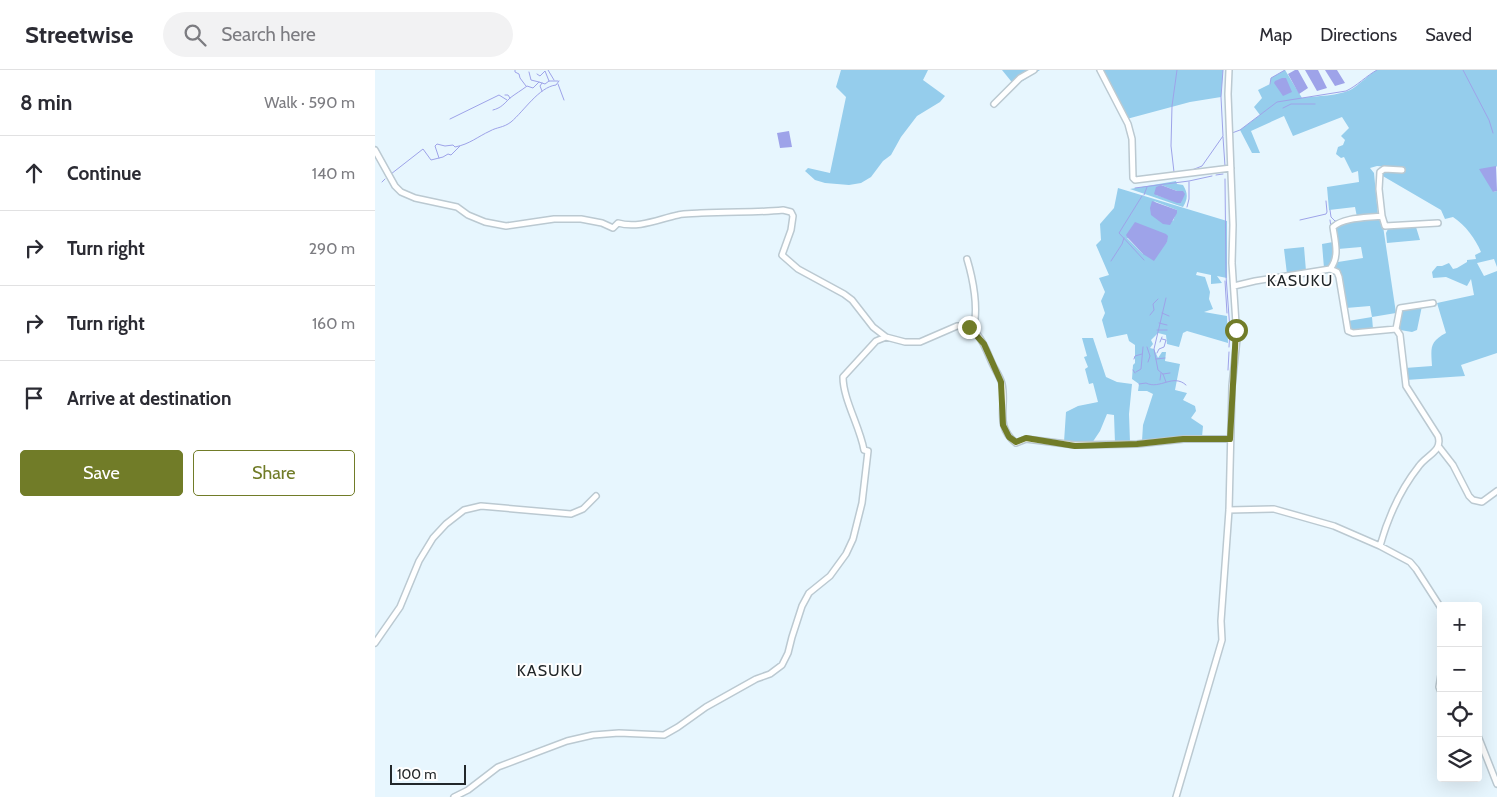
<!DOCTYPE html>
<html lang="en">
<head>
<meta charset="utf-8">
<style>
	body { margin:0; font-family:Cabin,sans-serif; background:#f2f2f3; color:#2b2b33 }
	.controls { position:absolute; right:15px; bottom:15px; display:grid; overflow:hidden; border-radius:5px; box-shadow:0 5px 20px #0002 }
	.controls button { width:45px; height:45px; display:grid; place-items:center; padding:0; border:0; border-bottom:1px solid #e1e1e2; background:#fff; color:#2b2b33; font:25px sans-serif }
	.scale { position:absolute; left:15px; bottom:12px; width:76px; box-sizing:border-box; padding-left:5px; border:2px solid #22272a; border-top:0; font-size:14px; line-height:18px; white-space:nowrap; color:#22272a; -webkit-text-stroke:4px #fff; paint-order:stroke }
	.stop { position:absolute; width:15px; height:15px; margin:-11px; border:4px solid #717c28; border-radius:50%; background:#fff }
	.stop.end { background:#717c28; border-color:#fff; box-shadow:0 1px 5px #0008 }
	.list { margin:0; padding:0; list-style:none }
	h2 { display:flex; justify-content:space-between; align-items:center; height:65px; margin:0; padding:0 20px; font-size:21px }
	h2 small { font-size:16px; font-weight:400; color:#7c7c81 }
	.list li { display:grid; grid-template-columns:32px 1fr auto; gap:15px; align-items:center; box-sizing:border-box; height:75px; padding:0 20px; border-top:1px solid #e1e1e2 }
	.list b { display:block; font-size:19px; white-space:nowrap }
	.list em { font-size:16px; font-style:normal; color:#7c7c81 }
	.actions { display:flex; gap:10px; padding:15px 20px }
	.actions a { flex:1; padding:11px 0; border:1px solid #717c28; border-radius:5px; text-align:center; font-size:18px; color:#717c28 }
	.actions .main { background:#717c28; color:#fff }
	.icon { flex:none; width:28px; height:28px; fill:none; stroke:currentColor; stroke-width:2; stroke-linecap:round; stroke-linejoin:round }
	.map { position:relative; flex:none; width:1122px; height:727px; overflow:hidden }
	header { display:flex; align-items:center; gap:30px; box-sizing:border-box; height:70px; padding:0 25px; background:#fff; border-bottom:1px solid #e1e1e2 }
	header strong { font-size:24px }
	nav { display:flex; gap:28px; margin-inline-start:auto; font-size:18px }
	.search { width:350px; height:45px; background:#f2f2f3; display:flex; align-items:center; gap:12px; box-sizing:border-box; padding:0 18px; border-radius:28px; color:#7c7c81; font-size:19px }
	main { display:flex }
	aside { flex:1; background:#fff }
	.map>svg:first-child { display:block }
	.green { fill:#95cdec; fill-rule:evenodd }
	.water { fill:#9ea3e9 }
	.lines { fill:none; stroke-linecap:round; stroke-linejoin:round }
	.stream { stroke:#9ea3e9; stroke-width:1 }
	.minor-casing { stroke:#bbc9d1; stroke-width:8 }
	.minor { stroke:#fff; stroke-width:5 }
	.route { stroke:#717c28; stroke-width:6 }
	.labels { text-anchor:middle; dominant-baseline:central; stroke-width:4; stroke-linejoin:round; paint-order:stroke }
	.quarter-label { font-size:16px; letter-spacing:1px; fill:#22272a; stroke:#fff }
</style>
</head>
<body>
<header>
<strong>Streetwise</strong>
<div class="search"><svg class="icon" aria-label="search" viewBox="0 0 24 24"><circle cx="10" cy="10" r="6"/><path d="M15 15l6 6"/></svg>Search here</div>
<nav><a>Map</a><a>Directions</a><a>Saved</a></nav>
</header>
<main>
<aside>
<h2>8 min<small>Walk · 590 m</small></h2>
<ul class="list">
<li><svg class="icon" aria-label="ahead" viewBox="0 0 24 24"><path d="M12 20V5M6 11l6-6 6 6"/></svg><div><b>Continue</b></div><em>140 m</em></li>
<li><svg class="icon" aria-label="right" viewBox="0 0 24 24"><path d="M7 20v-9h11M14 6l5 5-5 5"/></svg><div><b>Turn right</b></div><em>290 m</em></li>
<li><svg class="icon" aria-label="right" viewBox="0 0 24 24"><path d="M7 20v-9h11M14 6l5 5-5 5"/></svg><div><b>Turn right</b></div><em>160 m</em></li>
<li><svg class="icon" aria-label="arrive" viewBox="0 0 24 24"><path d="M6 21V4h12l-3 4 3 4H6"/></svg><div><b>Arrive at destination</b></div></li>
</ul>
<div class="actions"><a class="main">Save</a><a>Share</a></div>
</aside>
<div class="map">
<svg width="1122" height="727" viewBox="0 0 1122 727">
	<rect width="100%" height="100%" fill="#e7f6fe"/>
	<!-- green -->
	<path class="green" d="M466,0H553L548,10L570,26L565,32L542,46L526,67L516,85L508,91L496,107L486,113L474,115L450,113L440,110L430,101L433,98L455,103L471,27L461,17Z
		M627,0H665L640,16Z
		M723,0H848L846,27L815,32L748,50Z
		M910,0L927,28C940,26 965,26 977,19C985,14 992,6 1002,0H1122V97L1121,96L1118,122L1122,121V197L1119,189L1102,193L1109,206L1122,201V283L1086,295L1090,306L1031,310L1030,298L1057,296C1056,278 1054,272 1071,263L1062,233L1099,225L1096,209L1092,216L1071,207L1058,208L1057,202L1062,196H1067L1074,193L1078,199L1082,198L1092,192V190L1101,189L1100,185L1106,182C1100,168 1091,156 1078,147L1070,149L1066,140L1006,105L1011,101H1030L1027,98L1002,96L995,98L999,103L1003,145L982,147L980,137L954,140L952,117L984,112L983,101L977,103L969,87L966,88L961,84L963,77L968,75L970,70L966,66L974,58L967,47L918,66L909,46L876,61L885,83H877L865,60L885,45L879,37L887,28L883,20L895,14L896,8Z
		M801,111L802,114L808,115C813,123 813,129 808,137L755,119ZM786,115L802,121H808L806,133L781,125Z
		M743,118L852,151V208L842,206L847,213L836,214V205L822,202L821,205L830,207L835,222L834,229L838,239L829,242L852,246L853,273L812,261L808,263L804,277L792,274L791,265L783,263L776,270L778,274L775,278L779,279L783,288L787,282H791L790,291L805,294L800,320L812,323L808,330L820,336L821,341L816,348L828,356L827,367L811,366L767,371L768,355L778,324L772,321H763L764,314L757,309L758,295L760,293V275L754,271L752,264L732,268L727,250L730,243L726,231L730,222L724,208L734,205L721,175L726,170L725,154L739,138ZM779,131L802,140L798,151ZM752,168L792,172L768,184Z
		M1004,149L1008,156L1021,243L997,247L998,259L978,262L974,259L973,251L997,247L995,236L971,238L967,207L964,201L958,199L963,192L988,188L986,177L963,179L960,159L962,156L970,153Z
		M1041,157L1045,170L1012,173L1011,163L1013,159Z
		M958,172L960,187L954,197L949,198L947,174Z
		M929,177L931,201L912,204L909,179Z
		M1047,236L1042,260L1037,262L1025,260L1023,257L1026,239Z
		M707,268H718L731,307L742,312L757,314L754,344L755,372L740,373L739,345L732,344L725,361L717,373L701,374L689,372L691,342L703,336L723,332L718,313L714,314L710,299L713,297L709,287L712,286Z"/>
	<!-- water -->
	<path class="water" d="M920,0H923L933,18L924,24L913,4Z
		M930,0H943L952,18L942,21Z
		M950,0H962L970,13L960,16Z
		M907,8H911L917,22L908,26L899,13L900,11Z
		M414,61L417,77L405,78L402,63Z
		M1121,96L1122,121L1118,122L1104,99Z
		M786,115L802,121H808L810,124L806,133H802L781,125L779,124L781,117Z
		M777,131L802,140V143L795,155L788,154L776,145L775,138Z
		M760,152L791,164L793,166L792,172L779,191L768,184L752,167L751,165Z"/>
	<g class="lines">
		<!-- stream -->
		<path class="stream" d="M140,0V2L144,4L145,8L151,16
			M173,0L179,10
			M1088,0L1114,50L1118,63
			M154,2L156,10L164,12
			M162,4L165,6L170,1L174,11
			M167,13L165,16L167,21
			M183,14L189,30
			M895,14L896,8L910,0
			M130,25H133L135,28
			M908,38L916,34H940
			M118,40C126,38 129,34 135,28C140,24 147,20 152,16L158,18L164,12L170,14L174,11H183
			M75,49L124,25L132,30
			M857,63L865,60L902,32L971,21C982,16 991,6 1002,0
			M848,67L850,96
			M64,88L60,76L62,74L70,76L78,75L80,77C95,74 102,67 115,61C122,57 128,58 136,52C149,41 164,17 181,15L184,11
			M817,100L827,96L848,66L846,27L848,0
			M799,102L796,76L797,36L802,0
			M16,104L48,79L56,90L68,87L73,84L76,85L85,76
			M841,105L848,104
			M1002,107L1004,143
			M850,109L851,206L855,260L854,277
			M7,112L10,109
			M760,118L814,111L837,106
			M769,125L772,117
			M767,126L744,163L769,190
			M812,137L814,129V112
			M955,140L956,147L960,151H963
			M925,150L951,144L952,142L951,131
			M955,150L956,157
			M957,166L959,179
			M736,191L747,174L749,168
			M905,209L910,212L911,218
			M850,211L852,243
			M861,213L874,210
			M787,243L794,246
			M775,245L779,240L778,234L783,229
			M784,253L792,255
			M782,260H792
			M785,272L787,267
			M772,277L775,286L773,292
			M782,283L784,279L789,277L791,270L787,269
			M759,289L760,286L767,284
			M781,289L790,288
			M758,300L760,303
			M853,300L854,282
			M761,302L766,299L768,277
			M788,304L795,303
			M785,310L786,303
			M791,312L788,304L783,300L779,279L791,228
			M764,314L771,313C785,320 798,303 811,315"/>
		<!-- minor casing -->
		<g class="minor-casing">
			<path id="minor" d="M725,0L753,54L757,69L758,108L760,110L856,98
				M619,34L645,8L659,0
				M0,80L20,116L26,122L40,128L82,137L93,145L110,152L131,156L179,149H206L227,153L238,158L243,153C263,159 284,149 303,145C311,143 319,144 326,143C354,141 381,143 408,140L416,142L418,146L416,160L407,185L423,199L469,224L477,230L498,257L511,267L530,272H545L582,256C603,254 610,277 617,293C620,300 625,306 627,314C632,336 619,356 641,373L651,369L700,375L762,374L809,369H855
				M1007,146L1004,119L1005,102L1009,99L1027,100
				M592,189C598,209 604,239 598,259
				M955,199C965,187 960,172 958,157C969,147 992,148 1007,146L1010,156L1063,153
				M859,216L880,211L955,199L962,202L964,207L973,261L978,263L1021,259L1025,238L1058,233
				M1064,377L1078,395L1094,426L1098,430L1107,432L1122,421
				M854,440L899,439L959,456L1005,476L1035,492L1041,499L1066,538
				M1005,476C1013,447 1025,420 1044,396C1052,385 1068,381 1063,366L1031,316L1025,265L1021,259
				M0,573L25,537L44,491L58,468L71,454L89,440L106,436L196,444L208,439L221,426
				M1066,605L1064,617L1066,622
				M1103,666L1122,714
				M79,727L93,720L123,697L192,671L218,665L244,663L289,665L303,657L331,637L381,609L395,604L407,595L413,583L417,567L427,536L434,523L455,506L471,484L478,469L487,433L493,381L489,380C485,357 468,329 468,307L501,271L511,267
				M801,727L847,570L846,551L854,440L857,316L862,269L857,193L858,155L853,24L854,0"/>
		</g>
		<!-- minor -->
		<use href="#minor" class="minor"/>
	</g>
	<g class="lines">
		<!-- route -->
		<path class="route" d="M594,257L609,274L626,312L628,355L634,367L641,372L651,368L700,376L762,374L808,369H855L861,260"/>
	</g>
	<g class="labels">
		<!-- quarter labels -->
		<g class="quarter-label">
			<text x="925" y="210">KASUKU</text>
			<text x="175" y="600">KASUKU</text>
		</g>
	</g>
</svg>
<div class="controls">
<button>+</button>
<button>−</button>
<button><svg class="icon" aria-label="locate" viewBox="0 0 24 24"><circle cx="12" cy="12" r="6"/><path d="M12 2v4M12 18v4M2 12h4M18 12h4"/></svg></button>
<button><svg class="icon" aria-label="layers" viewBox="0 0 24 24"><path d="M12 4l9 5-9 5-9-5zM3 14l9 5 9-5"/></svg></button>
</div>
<div class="scale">100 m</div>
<div class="stop" style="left:861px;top:260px"></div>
<div class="stop end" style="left:594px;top:257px"></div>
</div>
</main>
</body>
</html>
